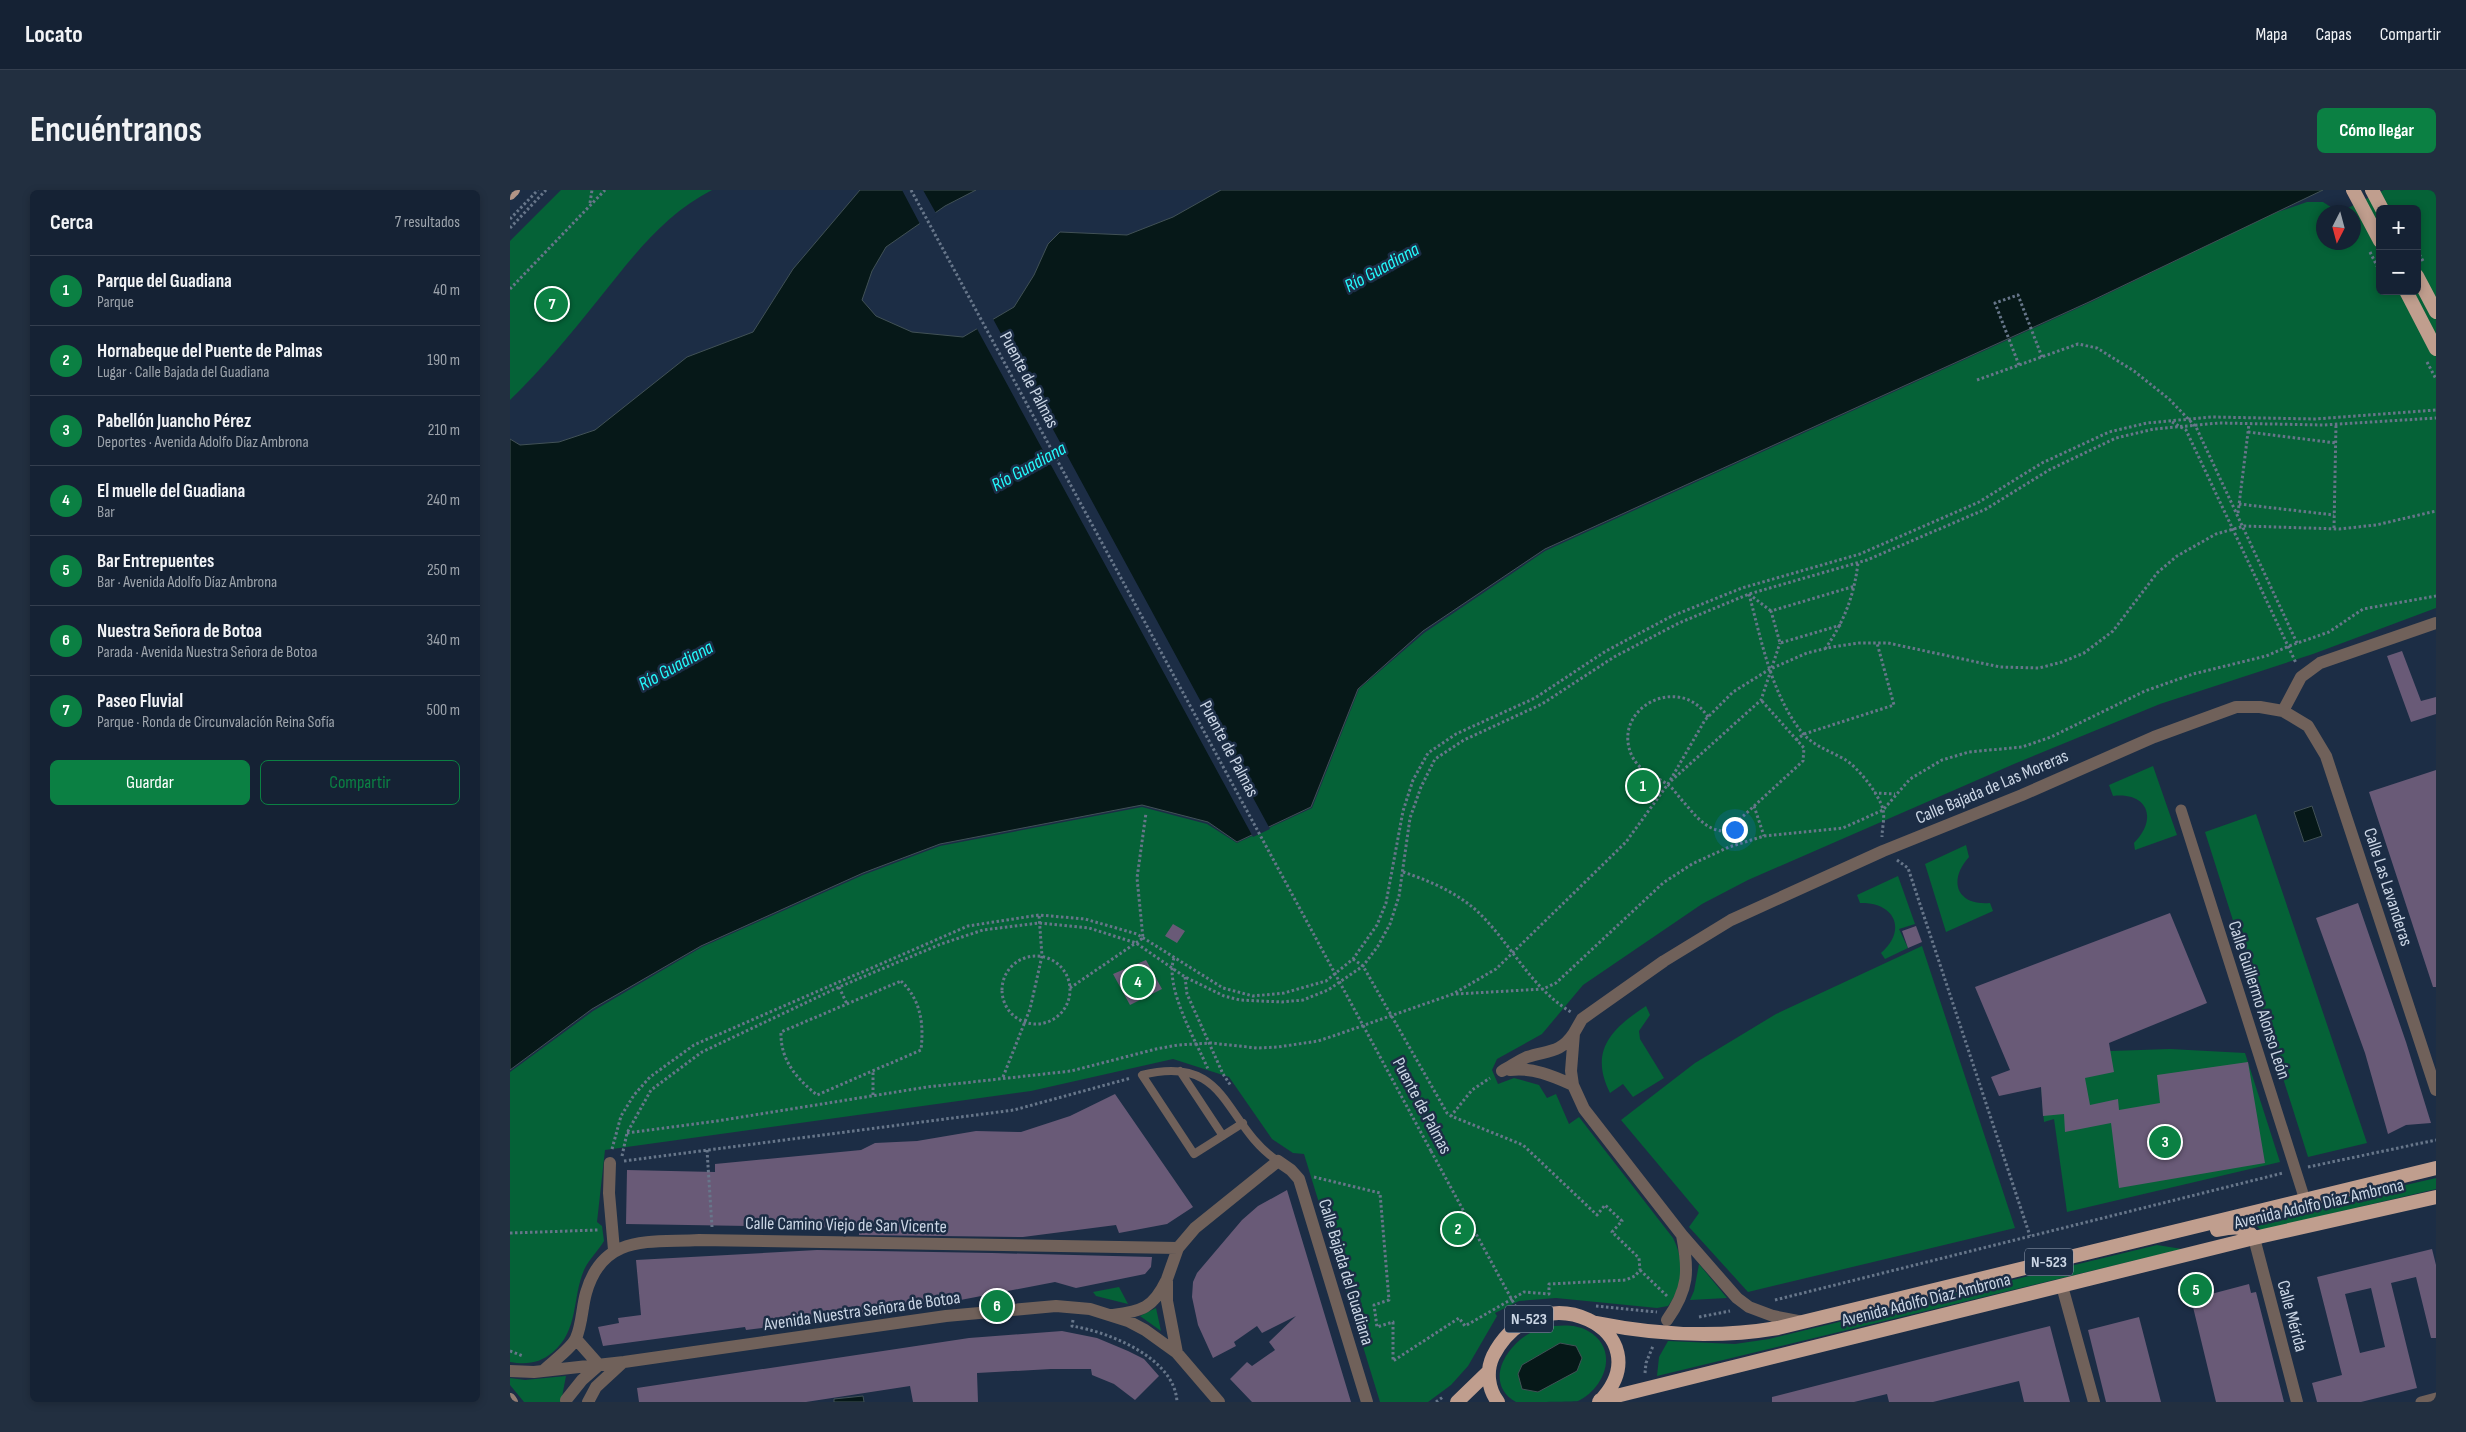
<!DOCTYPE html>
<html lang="es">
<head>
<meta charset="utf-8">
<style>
	body { margin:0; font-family:"Sofia Sans Condensed",sans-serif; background:#222f40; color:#f1f3f6 }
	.controls { position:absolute; right:15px; top:15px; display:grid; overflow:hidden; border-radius:8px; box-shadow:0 2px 8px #0003 }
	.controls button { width:45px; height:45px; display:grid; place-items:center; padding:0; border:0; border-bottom:1px solid #343f4f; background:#152234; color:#f1f3f6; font:25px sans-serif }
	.compass { position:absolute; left:1806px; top:15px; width:45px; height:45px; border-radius:50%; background:#152234; box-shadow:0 2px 8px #0003; rotate:186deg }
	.you { position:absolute; left:1224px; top:639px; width:18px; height:18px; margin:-12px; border:4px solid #fff; border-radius:50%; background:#1a73e8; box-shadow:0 0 0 8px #1a73e833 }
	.badge { display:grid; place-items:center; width:32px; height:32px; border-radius:50%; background:#0b8043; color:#fff; font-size:16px; font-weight:700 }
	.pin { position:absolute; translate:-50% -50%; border:2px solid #fff; box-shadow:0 1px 5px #0006 }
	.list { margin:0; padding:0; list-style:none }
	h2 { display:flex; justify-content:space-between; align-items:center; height:65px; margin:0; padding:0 20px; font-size:21px }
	h2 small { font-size:16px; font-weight:400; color:#9da4ac }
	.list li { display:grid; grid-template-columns:32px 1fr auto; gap:15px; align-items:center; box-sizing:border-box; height:70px; padding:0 20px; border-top:1px solid #343f4f }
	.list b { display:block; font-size:19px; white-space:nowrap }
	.list p { margin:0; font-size:16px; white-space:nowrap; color:#9da4ac }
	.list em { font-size:16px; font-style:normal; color:#9da4ac }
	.actions { display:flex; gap:10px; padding:15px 20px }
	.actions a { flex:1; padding:11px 0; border:1px solid #0b8043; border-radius:8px; text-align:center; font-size:18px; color:#0b8043 }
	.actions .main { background:#0b8043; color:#fff }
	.map { position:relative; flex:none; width:1926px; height:1212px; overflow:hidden; border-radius:8px }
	header { display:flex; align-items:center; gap:30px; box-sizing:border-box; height:70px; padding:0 25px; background:#152234; border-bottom:1px solid #343f4f }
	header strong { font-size:24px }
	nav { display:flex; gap:28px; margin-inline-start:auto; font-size:18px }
	.intro { display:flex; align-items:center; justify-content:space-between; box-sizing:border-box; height:120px; padding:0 30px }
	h1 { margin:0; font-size:35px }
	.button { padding:12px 22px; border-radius:8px; background:#0b8043; color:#fff; font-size:18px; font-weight:700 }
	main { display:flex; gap:30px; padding:0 30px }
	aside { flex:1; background:#152234; border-radius:8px; box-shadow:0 2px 8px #0003 }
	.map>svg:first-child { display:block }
	.green { fill:#056237; fill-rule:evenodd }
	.water { fill:#061818; stroke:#415156 }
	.pier { fill:#1c2d45 }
	.building { fill:#695a77; fill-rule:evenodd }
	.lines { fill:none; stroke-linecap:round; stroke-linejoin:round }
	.path { stroke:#67768a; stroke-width:3; stroke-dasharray:2.5 2.5; stroke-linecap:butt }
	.service { stroke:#70615a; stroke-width:8 }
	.pedestrian { stroke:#70615a; stroke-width:11 }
	.minor { stroke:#70615a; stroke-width:12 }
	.secondary { stroke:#957e73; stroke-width:12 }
	.primary { stroke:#b29486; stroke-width:12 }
	.trunk { stroke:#c09e8e; stroke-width:14 }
	.path-bridge { stroke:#67768a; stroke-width:3; stroke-dasharray:2.5 2.5; stroke-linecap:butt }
	.labels { text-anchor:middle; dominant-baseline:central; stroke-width:5; stroke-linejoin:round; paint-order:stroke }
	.shield { fill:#1c2d45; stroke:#96a3b5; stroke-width:1 }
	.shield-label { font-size:16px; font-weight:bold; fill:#cbd6e5 }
	.street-label { font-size:18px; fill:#cbd6e5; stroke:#1c2d45 }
	.water-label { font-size:19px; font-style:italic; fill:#24fafd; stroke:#1c2d45 }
</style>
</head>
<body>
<header>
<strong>Locato</strong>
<nav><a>Mapa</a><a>Capas</a><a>Compartir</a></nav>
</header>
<div class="intro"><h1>Encuéntranos</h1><a class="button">Cómo llegar</a></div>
<main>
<aside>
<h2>Cerca<small>7 resultados</small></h2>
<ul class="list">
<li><span class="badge">1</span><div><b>Parque del Guadiana</b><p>Parque</p></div><em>40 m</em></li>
<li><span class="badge">2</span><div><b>Hornabeque del Puente de Palmas</b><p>Lugar · Calle Bajada del Guadiana</p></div><em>190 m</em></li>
<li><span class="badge">3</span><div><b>Pabellón Juancho Pérez</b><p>Deportes · Avenida Adolfo Díaz Ambrona</p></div><em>210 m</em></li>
<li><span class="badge">4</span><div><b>El muelle del Guadiana</b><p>Bar</p></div><em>240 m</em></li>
<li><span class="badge">5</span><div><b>Bar Entrepuentes</b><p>Bar · Avenida Adolfo Díaz Ambrona</p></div><em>250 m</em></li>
<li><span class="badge">6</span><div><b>Nuestra Señora de Botoa</b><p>Parada · Avenida Nuestra Señora de Botoa</p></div><em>340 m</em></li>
<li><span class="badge">7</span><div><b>Paseo Fluvial</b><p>Parque · Ronda de Circunvalación Reina Sofía</p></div><em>500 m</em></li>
</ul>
<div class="actions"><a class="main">Guardar</a><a>Compartir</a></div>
</aside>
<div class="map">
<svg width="1926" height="1212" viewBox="0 0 1926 1212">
	<rect width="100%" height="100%" fill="#1c2d45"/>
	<!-- green -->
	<path class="green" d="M51,0H202C153,25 121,69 88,110C60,145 32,179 0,210V51Z
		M1874,0H1926V418L1803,464L1650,514L1504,574L1238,690L1192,714L1073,795L1032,844L987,869L982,880L988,894L1004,888L1029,895L1037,908L1046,904L1059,934L1069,927L1163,1048C1175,1072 1174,1095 1158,1116L1147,1118L1046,1108L1009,1111L985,1123L987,1126L958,1176L941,1195L918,1212H870L794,964L783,963L762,949L719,887L663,869L521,901L95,960L87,1032L92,1036L94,1051C88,1061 79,1069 74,1080C62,1108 69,1140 43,1162C30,1173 17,1175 0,1172V882L83,821L192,757L353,685L430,656L632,617L697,634L727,653L802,618L849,499L914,443L1035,361L1579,113L1762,24L1797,12H1813L1827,21L1834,20ZM1870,19H1907V101H1870ZM1814,22H1844V52H1814Z
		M1643,576L1667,645L1625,660L1624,653C1648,629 1638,602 1603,606L1599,595Z
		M1746,624L1857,953L1798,967L1695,642Z
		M1456,655L1459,667C1438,690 1446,716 1480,713L1483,721L1436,742L1415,674Z
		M1388,686L1405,734L1389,739L1398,758L1375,769L1371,763C1398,739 1384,712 1350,713L1347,705Z
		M1412,756L1505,1038L1238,1102L1179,1037L1189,1023L1111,930L1185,873L1266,824Z
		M1136,816L1140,825L1129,841L1130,849L1154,888L1123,907L1113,894L1100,903C1079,861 1101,839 1136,816Z
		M1660,859L1735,863L1770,972L1557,1022L1544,929L1534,932L1530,883L1600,861Z
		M1926,988V999L1751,1040L1741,1031Z
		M1647,1055L1672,1059L1147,1186L1149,1167L1158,1151L1225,1154L1259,1149Z
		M1189,1074L1217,1108L1180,1110L1184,1101Z
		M609,1097L618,1114L586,1106L583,1102Z
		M646,1118L651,1141L630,1126Z
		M1044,1136C1056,1135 1068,1135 1078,1141C1110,1159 1095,1198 1068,1211C1058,1212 1018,1212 1006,1212C973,1193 996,1155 1022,1142C1028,1139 1037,1137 1044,1136Z
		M56,1186L51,1212H14L0,1195V1188L15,1190Z"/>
	<!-- water -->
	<path class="water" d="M350,0H466L435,16L376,57L362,81L352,110L366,126L402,142L453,147L504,117L524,85L538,54L550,42L617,45L663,27L711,0H1813L1579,112L1035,359L913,441L848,499L801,617L727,652L698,632L632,615L430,654L353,683L191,756L82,819L0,880V249L10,255L49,252L85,240L177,167L243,142L283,79Z
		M1802,616L1812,646L1794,652L1784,622Z
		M1050,1153L1066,1156L1072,1168L1067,1181L1028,1202L1012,1199L1008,1184L1012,1175Z
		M353,1206L354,1212H324V1209Z"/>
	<!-- pier -->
	<path class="pier" d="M392,0H413L427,25L411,36Z
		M482,127L760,639L743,647L466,137Z"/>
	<!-- building -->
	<path class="building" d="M1892,461L1911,511L1926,507V524L1901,532L1877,466Z
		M1926,580V797H1923L1859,602Z
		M1848,713L1896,852L1921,933L1896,935L1878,944L1855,863L1806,728Z
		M1660,723L1697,813L1599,853L1604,882L1575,888L1580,915L1608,909L1609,920L1650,913L1647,885L1738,872L1755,973L1609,998L1601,933L1555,942L1554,924L1533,926L1531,897L1489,906L1481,887L1500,880L1465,797Z
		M663,734L675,741L667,753L655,746Z
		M1406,736L1412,752L1398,758L1392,741Z
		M636,770L652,799L620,815L603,784Z
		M605,904L683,1017L657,1034L609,1043L606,1035L513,1047L349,1045V1038L116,1034L117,980L205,982V974L351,960L365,953L407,951L466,941L511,942L560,926Z
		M777,1000L841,1212H742L720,1189L737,1172L742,1176L765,1160L759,1152L786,1126L752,1143L747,1136L724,1152L726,1156L703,1168L688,1135L682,1107L683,1092L687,1083L732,1030L748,1016Z
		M1922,1059L1926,1075V1148H1921L1906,1087L1881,1093L1907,1198L1851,1212H1807L1802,1193L1832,1185L1807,1087ZM1861,1098L1875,1157L1850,1163L1835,1104Z
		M307,1060L482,1063L642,1067L641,1077L635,1084L566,1098L545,1092L398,1120L236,1140L235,1137L93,1156L88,1137L109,1133L108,1128L131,1125L126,1070Z
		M1739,1094L1741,1103L1746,1102L1774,1212H1706L1683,1117L1688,1116L1686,1108Z
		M1629,1127L1651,1212H1596L1578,1140Z
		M1540,1136L1560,1212H1514L1509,1191L1423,1212H1379L1377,1204L1344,1212H1262V1207Z
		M552,1141L587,1148L618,1161L634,1169L649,1186L625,1210L604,1194L582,1185L581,1179H541L467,1183L468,1212H403L400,1196L296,1212H129L127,1198L459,1148Z"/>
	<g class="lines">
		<!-- path -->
		<path class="path" d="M80,13L82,0
			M0,29L28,0
			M0,38L36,0
			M1907,60L1914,73
			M1860,62L1870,82
			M0,99L95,0
			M1917,172L1926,189
			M1509,175L1485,113L1508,105L1532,167
			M1467,190L1568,154L1587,158L1624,181L1659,209L1686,237L1787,453
			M1662,232L1676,240L1786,473
			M1738,242L1826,253
			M1729,314L1824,325
			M1728,323L1739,234
			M1824,338L1826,234
			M1239,404C1251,449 1261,502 1290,540C1301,555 1318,560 1334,569C1347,576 1370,605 1373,620C1375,628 1372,639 1372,647
			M1239,404L1261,421
			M1331,435L1270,453L1261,421L1345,396
			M1315,459C1334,432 1344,406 1348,373
			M1198,527C1169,482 1100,519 1122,566C1130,582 1144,585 1157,594C1162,597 1166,603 1170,608C1184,623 1195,642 1217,641L1293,571L1294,558L1251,510
			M1286,550L1294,544L1384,515L1367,453
			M1161,591L1251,510L1270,453
			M1364,603L1385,604
			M1244,616L1254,646
			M1387,670L1398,678L1520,1046
			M893,682C923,692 953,705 975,729C1004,760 1024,800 1061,822
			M492 800a34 34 0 1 1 68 0a34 34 0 1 1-68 0Z
			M664,768C654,797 686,851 698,879
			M843,769L853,776L937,923L941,926
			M675,787L677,804L713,884L721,896
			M391,791C411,810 414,834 411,860L307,905C287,889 270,870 271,842Z
			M329,797L337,814
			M560,798L633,748L627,688L636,623
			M946,804L1033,799L1046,793L1153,693L1182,674L1219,657L1254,646L1333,638L1373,620L1400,589L1432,570L1459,562L1512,557L1541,547L1635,501L1683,484L1756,466L1779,456L1819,442L1853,419L1926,406
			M493,887L520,819L532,766L529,725
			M363,905V881
			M117,943L207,931L417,897L561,881L646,859L668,855L701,853L747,858L768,857L808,851L829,844L943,804L986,779L1116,652L1158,594L1195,530L1223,502L1260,479L1297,463L1322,457L1349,453H1378L1490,477L1529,478L1552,472L1574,463L1603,441L1647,383L1667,366L1706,344L1734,336L1829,339L1866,335L1926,321
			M102,959L111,926L124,905L140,887L184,855L458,736L529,725L575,729L627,744L713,798L743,806L774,803L816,791L843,769L867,735L876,713L893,621L903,590L918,563L946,544L1025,508L1096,461L1162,426L1232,398L1350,364L1469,312L1532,273L1599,242L1637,233L1702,227L1805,229L1926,220
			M197,960L202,1037
			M921,961L1008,1121
			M112,966L117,943L141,900L192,862L329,797L431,754L473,740L529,733L579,738L626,753L675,787L714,806L730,810L772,812L793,810L818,800L853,776L868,756L880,734L889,706L900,628L911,597L925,569L954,550L1032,514L1104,467L1169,433L1239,404L1357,370L1476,319L1539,280L1606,248L1644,239L1709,233L1813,235L1926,228
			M114,971L504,920L621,888
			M1798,977L1926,950
			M804,987L870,1003L879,1110L864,1115L867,1137L883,1132V1171L949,1128L955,1136L1014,1102L1039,1104V1094L1116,1090L1125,1086L1130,1080L1129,1068L1102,1042L1112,1031L1095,1015L1087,1025L1013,955L941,926L962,900L980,888
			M0,1043L88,1040
			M1130,1080L1157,1106
			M1265,1110L1773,983
			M1086,1116L1147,1122
			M1189,1127L1220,1121
			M563,1130L562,1136C599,1142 665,1168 667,1212
			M0,1161L13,1166
			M1135,1183L1136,1173L1143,1156
			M926,1212L933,1207"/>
		<!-- service -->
		<path class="service" d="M670,881L713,946
			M733,933L684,964L632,885C720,863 713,935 768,971"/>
		<!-- pedestrian -->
		<path class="pedestrian" d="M1671,620L1795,1010
			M1911,1212L1926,1208"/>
		<!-- minor -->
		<path class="minor" d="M1773,521L1791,487L1810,473L1926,433
			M1000,880C1022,877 1043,886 1063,895
			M992,881C1000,877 1008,871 1017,867C1038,860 1050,864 1064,843
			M100,973L99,1003L104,1060
			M1744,1048L1787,1212
			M1552,1096L1584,1212
			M603,1125C632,1121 643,1118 656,1091
			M1157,1130C1179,1099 1179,1081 1172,1045
			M1293,1132L1263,1126L1239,1117L1227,1108L1172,1045L1074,919L1063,895L1061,881L1064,843L1072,829L1154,771L1221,730L1373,661L1512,605L1644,547L1726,517H1750L1773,521L1798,536L1816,566L1926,900
			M667,1163L657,1111V1089L668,1058L685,1038L768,971L781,980L789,989L857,1212
			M0,1181L24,1182L114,1172L436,1126L546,1116L580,1119L618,1131L635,1140L667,1163L709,1212
			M33,1181C41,1173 62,1158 66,1148C72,1135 72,1117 76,1103C93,1043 139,1053 189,1050L668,1058
			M56,1210L72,1190L89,1175L66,1149
			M78,1212L86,1197L112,1173"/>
		<!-- secondary -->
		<path class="secondary" d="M0,1209L2,1212"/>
		<!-- primary -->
		<path class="primary" d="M0,4L4,0"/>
		<!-- trunk -->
		<path class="trunk" d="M1843,0L1870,51
			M1862,0L1872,19
			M1907,86L1926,122
			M1896,101L1926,159
			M1707,1040C1722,1037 1734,1034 1744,1048
			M1087,1133C1146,1145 1208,1148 1268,1138L1926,978
			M1090,1210L1744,1048L1926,1007
			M947,1212L978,1182
			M988,1212C978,1199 976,1181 983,1166C1028,1078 1157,1142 1089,1212"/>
		<!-- path-bridge -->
		<path class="path-bridge" d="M401,0L921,961"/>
	</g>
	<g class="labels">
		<!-- shield labels -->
		<g class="shield">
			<rect x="1515" y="1058.5" width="48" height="27" rx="4"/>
			<rect x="995" y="1115.5" width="48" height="27" rx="4"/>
		</g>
		<g class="shield-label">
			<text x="1539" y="1072">N-523</text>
			<text x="1019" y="1129">N-523</text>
		</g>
		<!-- street labels -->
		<g class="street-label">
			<text transform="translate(519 190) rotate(62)">Puente de Palmas</text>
			<text transform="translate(719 559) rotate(62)">Puente de Palmas</text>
			<text transform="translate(1482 597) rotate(-23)">Calle Bajada de Las Moreras</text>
			<text transform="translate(1878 697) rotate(72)">Calle Las Lavanderas</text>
			<text transform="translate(1749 810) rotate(72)">Calle Guillermo Alonso León</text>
			<text transform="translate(912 916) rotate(62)">Puente de Palmas</text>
			<text transform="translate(1809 1014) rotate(-13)">Avenida Adolfo Díaz Ambrona</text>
			<text transform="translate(336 1035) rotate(1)">Calle Camino Viejo de San Vicente</text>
			<text transform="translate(836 1082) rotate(73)">Calle Bajada del Guadiana</text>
			<text transform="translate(1416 1110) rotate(-14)">Avenida Adolfo Díaz Ambrona</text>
			<text transform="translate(352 1121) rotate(-8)">Avenida Nuestra Señora de Botoa</text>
			<text transform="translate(1782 1126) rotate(75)">Calle Mérida</text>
		</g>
		<!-- water labels -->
		<g class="water-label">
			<text transform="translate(872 78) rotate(-29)">Río Guadiana</text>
			<text transform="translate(519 277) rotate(-29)">Río Guadiana</text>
			<text transform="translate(166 476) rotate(-29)">Río Guadiana</text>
		</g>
	</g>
</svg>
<div class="controls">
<button>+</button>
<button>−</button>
</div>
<svg class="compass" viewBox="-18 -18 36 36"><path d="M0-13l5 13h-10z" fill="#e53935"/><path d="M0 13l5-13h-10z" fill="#9da4ac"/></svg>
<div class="you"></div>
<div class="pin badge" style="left:1133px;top:596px">1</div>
<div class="pin badge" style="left:948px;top:1039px">2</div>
<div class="pin badge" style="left:1655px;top:952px">3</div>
<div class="pin badge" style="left:628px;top:792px">4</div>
<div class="pin badge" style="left:1686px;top:1100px">5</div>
<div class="pin badge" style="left:487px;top:1116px">6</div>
<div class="pin badge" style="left:42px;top:114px">7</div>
</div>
</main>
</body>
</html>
